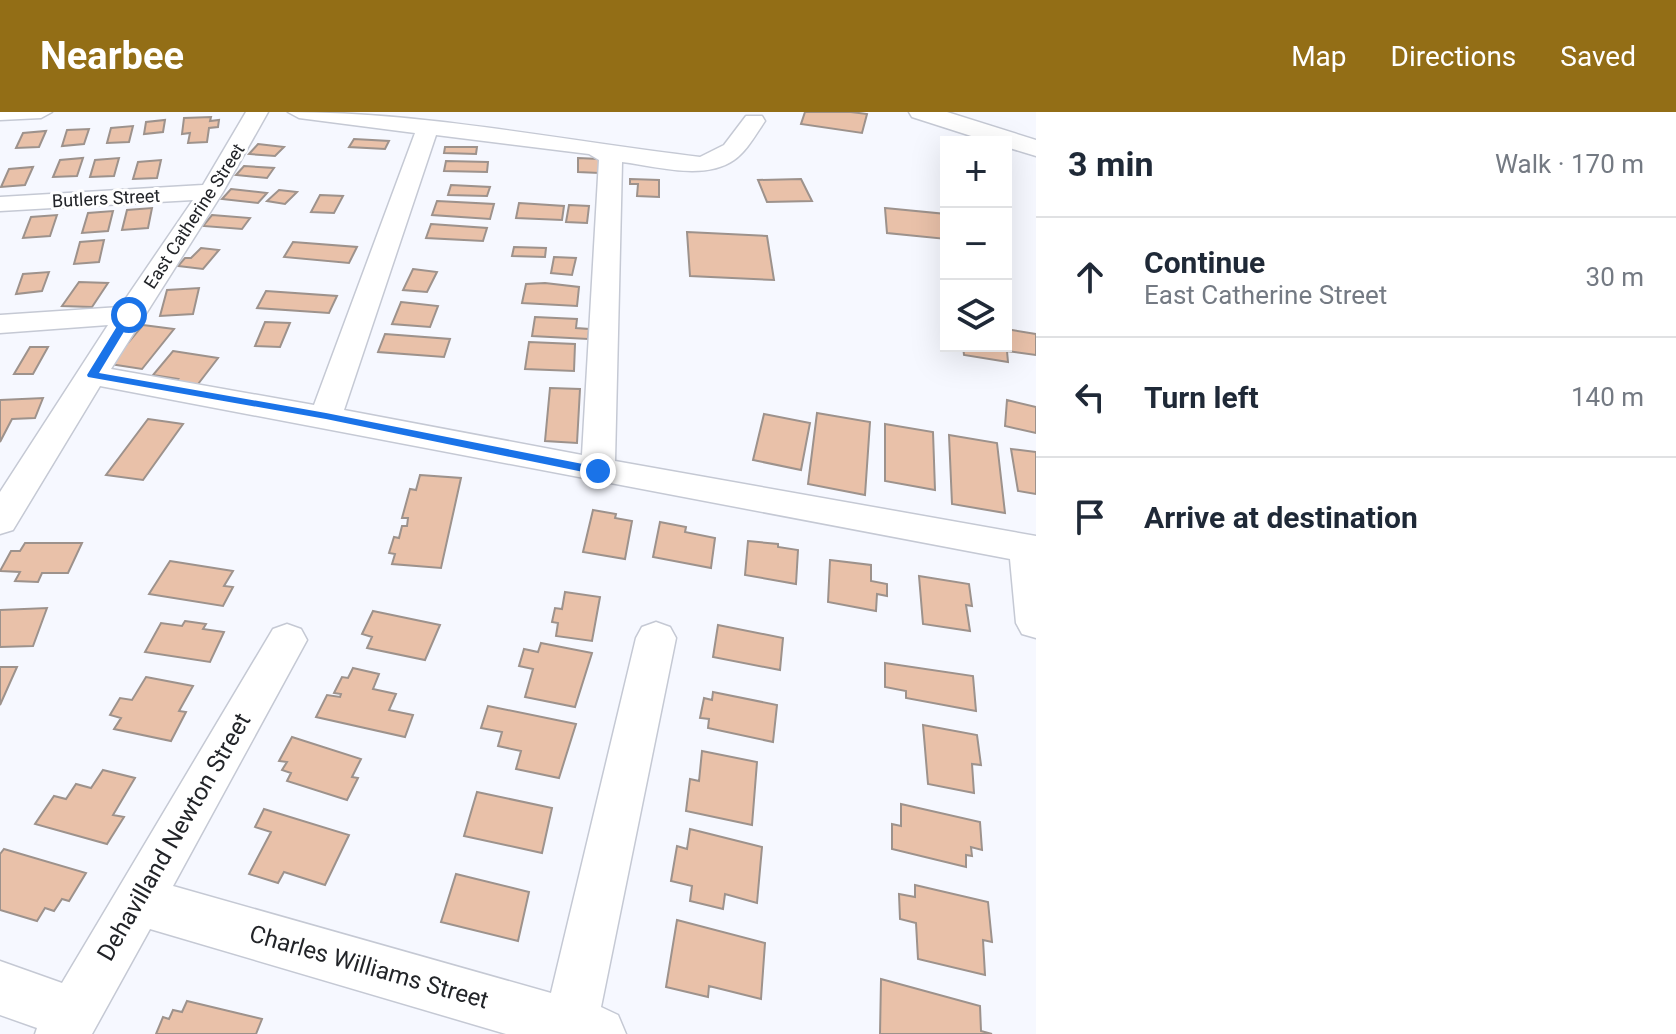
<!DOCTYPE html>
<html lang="en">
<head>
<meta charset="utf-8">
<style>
	body { margin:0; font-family:Roboto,sans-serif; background:#f6f6f7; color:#1f2937 }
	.controls { position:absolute; right:24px; top:24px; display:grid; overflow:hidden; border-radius:0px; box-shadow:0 8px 32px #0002 }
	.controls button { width:72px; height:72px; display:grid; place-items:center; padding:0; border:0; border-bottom:2px solid #e0e1e3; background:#fff; color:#1f2937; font:40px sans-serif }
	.stop { position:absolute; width:24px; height:24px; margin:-18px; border:6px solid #1a73e8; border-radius:50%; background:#fff }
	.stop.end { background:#1a73e8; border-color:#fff; box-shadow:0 2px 8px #0008 }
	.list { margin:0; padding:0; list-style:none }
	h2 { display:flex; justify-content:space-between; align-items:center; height:104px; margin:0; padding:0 32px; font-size:34px }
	h2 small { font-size:26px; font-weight:400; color:#747a83 }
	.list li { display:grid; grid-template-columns:52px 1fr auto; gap:24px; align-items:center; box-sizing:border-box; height:120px; padding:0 32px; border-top:2px solid #e0e1e3 }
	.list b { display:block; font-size:30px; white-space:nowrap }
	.list p { margin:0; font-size:26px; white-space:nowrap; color:#747a83 }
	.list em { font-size:26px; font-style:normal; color:#747a83 }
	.icon { flex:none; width:44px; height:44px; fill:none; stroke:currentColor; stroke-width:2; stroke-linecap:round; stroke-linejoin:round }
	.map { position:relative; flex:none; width:1036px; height:922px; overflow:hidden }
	header { display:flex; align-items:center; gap:48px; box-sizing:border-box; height:112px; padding:0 40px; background:#936e16; color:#fff }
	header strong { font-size:38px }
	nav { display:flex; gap:44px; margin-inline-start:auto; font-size:28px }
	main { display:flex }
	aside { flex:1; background:#fff }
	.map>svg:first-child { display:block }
	.building { fill:#e9c1a9; stroke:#9d928c; stroke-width:2 }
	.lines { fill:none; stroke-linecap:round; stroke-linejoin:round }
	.minor-casing { stroke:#c5c9d4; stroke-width:3 }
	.major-casing { stroke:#c5c9d4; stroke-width:3 }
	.minor { fill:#fff; fill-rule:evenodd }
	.major { fill:#fff; fill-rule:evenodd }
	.route { fill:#1a73e8 }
	.labels { text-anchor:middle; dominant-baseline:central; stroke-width:6; stroke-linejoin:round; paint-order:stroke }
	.far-street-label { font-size:18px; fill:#222428; stroke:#fff }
	.near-street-label { font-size:24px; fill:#222428; stroke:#fff }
</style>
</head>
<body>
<header>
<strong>Nearbee</strong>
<nav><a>Map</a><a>Directions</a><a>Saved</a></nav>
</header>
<main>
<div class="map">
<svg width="1036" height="922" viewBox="0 0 1036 922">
	<rect width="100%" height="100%" fill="#f6f8ff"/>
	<!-- building -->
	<path class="building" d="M805,0H851L867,2L862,21L801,12Z
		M211,5L210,9L219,8L218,15L209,16L207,30L188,31L190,21L182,22L184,6Z
		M165,8L163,20L144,22L146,10Z
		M133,14L129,30L107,31L111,16Z
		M89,17L84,32L62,34L67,18Z
		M46,19L39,35L16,36L23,21Z
		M354,27L389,29L385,37L349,35Z
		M258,32L284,35L275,44L249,42Z
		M445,35H477L476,42L444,41Z
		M83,46L77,64L53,65L60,48Z
		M119,46L114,64L90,65L95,48Z
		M578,46L599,47V61L578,60Z
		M161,48L157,66L133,67L138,50Z
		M446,49L488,50L487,60L444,59Z
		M244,54L274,56L267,66L236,63Z
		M33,55L25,73L1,75L9,57Z
		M630,67L659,68V85L637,84L638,72H630Z
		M801,67L812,89L767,90L758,68Z
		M451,73L490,75L487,84L448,83Z
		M231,77L267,81L258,91L222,87Z
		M279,78L297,80L285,92L267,89Z
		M320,83L343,84L334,101L311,100Z
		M437,89L494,92L490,107L432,103Z
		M519,91L564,94L562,108L516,106Z
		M569,93L589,94L587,111L566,110Z
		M152,96L148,116L122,118L127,98Z
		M885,96L946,102V127L887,121Z
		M113,99L108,119L82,121L88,101Z
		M57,103L50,124L23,126L31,105Z
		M212,103L250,106L242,117L203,114Z
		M431,112L487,116L483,129L426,126Z
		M687,120L767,124L774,168L690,164Z
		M104,128L99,150L74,152L80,130Z
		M293,130L357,135L349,151L284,145Z
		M514,135L546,136L545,145L512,144Z
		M201,136L219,138L203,157L178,154L185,146H191Z
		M554,145L576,146L572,163L551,161Z
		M413,157L437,160L427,180L403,178Z
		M49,160L42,179L16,182L23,162Z
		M79,170L108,171L92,195L62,194Z
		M545,171L579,175L577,194L522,191L526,172Z
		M199,176L193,202L160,204L167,178Z
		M266,179L337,184L329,201L257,196Z
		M401,190L438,194L430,215L392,212Z
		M535,205L577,207L576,216L589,217L588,227L532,224Z
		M265,210L290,211L280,235L255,234Z
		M143,213L174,217L142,257L110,252Z
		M1006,217L1036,222V243L1007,239L1008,250L964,243L963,234H1006Z
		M385,222L450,227L444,245L378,240Z
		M529,230L575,232L574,259L525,257Z
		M30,235H48L33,262H14Z
		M173,239L218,246L195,276L173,272L178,267L153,263Z
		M550,276L580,277L577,331L545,329Z
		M43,286L35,306L12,307L0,330V288Z
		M1007,288L1036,295V321L1005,314Z
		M817,301L870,310L865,383L808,372Z
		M764,302L810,311L801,358L753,348Z
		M148,307L183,312L143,368L106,363Z
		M885,312L933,320L935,378L885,369Z
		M949,323L997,331L1005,401L952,392Z
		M1011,337L1036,340V382L1018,379Z
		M420,363L461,366L441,456L392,452L395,442L389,441L394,425L399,426L402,414H407L408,406H402L410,377L416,378Z
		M593,398L616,402L615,406L632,409L625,447L583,440Z
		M660,410L686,415L685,420L715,426L711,456L653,445Z
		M748,429L778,432V435L798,438L796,472L745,463Z
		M25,431H82L68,461H42L38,470L15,469L20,460L0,459L11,439H20Z
		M830,448L871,453V469L887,472V484L877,482L876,499L828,490Z
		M170,449L233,459L224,474L233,475L223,494L149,482Z
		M919,464L969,472L972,494L966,493L970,519L923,512Z
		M565,480L600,485L592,529L556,524L558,511L552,510L555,496L562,497Z
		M47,496L33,534L0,535V498Z
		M373,499L440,513L425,548L367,536L372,525L362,522Z
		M185,509L206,512L203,517L224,520L210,550L145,540L161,511L182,514Z
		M718,513L783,526L780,558L713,545Z
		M541,531L592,541L575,595L525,585L533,557L519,554L524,537L538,540Z
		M885,551L973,564L976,599L906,586V579L885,575Z
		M0,555H17L0,593Z
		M353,556L379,562L373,577L396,582L389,598L413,603L405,625L316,605L327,583L340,585L341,582L334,581L342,565L348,566Z
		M146,565L193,574L179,599L186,600L171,629L114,617L121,606L110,603L120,586L132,588Z
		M713,580L777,593L773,630L708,616L709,607L700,606L704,586L712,588Z
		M488,594L576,612L559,666L516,657L521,639L498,634L502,620L481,616Z
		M923,613L977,623L981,653L972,652L974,681L928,672Z
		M292,625L361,647L352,665L358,666L347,688L287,669L291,661L282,658L287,650L279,649Z
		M702,639L757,650L752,713L686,699L690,667L699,669Z
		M103,658L135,666L113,703L124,705L107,732L35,712L54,684L66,687L76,672L91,676Z
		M477,680L552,696L542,741L464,724Z
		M901,692L980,710L982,738L971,735L972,744L966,743V755L892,737V712L901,714Z
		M264,697L349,723L325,773L284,760L278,771L249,762L271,720L255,715Z
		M690,717L762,735L757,791L725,782L723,797L690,789L692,774L671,769L677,734L687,737Z
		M4,737L86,761L69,789L62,787L54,799L45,796L37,809L0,798V742Z
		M456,762L529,780L518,829L441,810Z
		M915,773L988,790L992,830L983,828L985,863L918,847L916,811L900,807L899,782L915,785Z
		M677,808L765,831L761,887L709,874L708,885L666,875Z
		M881,867L980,894L981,919L992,922H880Z
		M187,889L262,907L256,922H156L163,905L169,907L173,898L182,900Z"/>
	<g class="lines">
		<!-- minor casing -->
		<g class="minor-casing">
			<path id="minor" d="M0,0H52L41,6L0,8Z
				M246,0H268L223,80L111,257L314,293L415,21L299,6L288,0C427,0 563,29 700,45L724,33L746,4H762L765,9C756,22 747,39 734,48C704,69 656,54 622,50L615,349L1036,424V526L1022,522L1016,511L1010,447L100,274L13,418L0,422V380L108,213L0,221V203L120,195L193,88L0,99V85L203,73ZM436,23L589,42L599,48L582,343L344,298Z
				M656,510L670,515L676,526L601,895L618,903L626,922H506L150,817L92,922H35L37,916L0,903V849L62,871L273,517L287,512L301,517L307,528L173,774L551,881L636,526L642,515Z"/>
		</g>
		<!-- major casing -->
		<g class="major-casing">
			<path id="major" d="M909,0H947L1036,28V44L1006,35V30H990L912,5Z"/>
		</g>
		<!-- minor -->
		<use href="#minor" class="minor"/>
		<!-- major -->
		<use href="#major" class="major"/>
	</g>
	<!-- route -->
	<path class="route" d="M129,200L134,203L99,261L326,301L598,355L604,359L598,363L326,307L88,265L87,263L124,203Z"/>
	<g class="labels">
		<!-- far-street labels -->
		<g class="far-street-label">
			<text transform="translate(106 86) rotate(-3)">Butlers Street</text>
			<text transform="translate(194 104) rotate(-57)">East Catherine Street</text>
		</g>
		<!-- near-street labels -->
		<g class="near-street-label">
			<text transform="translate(174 725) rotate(-60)">Dehavilland Newton Street</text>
			<text transform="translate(369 855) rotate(16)">Charles Williams Street</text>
		</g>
	</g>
</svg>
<div class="controls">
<button>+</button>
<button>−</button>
<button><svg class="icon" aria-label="layers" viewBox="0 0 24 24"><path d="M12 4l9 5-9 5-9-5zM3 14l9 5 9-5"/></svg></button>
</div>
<div class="stop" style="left:129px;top:203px"></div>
<div class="stop end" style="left:598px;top:359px"></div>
</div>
<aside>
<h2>3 min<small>Walk · 170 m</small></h2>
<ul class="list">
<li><svg class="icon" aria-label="ahead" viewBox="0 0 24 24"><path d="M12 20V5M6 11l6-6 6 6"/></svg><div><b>Continue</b><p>East Catherine Street</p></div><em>30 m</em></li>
<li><svg class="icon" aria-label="left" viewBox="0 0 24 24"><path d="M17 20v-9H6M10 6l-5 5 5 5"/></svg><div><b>Turn left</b></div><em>140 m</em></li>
<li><svg class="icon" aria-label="arrive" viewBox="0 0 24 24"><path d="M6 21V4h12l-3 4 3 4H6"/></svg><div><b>Arrive at destination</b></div></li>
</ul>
</aside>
</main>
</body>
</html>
